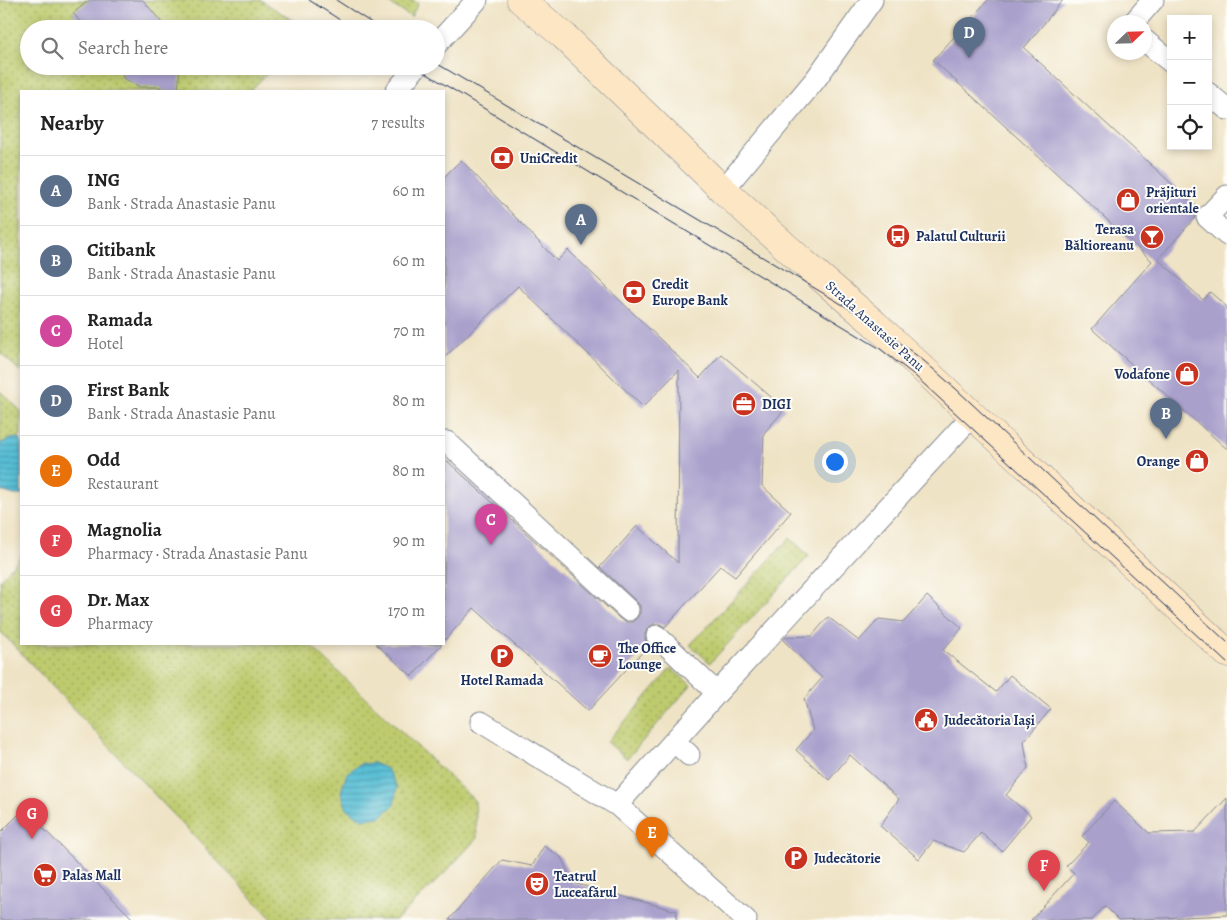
<!DOCTYPE html>
<html lang="en">
<head>
<meta charset="utf-8">
<style>
	body { margin:0; font-family:Alegreya,serif; background:#f2f2f2; color:#222 }
	.controls { position:absolute; right:15px; top:15px; display:grid; overflow:hidden; border-radius:0px; box-shadow:0 2px 8px #0003 }
	.controls button { width:45px; height:45px; display:grid; place-items:center; padding:0; border:0; border-bottom:1px solid #e0e0e0; background:#fff; color:#222; font:25px sans-serif }
	.compass { position:absolute; left:1107px; top:15px; width:45px; height:45px; border-radius:50%; background:#fff; box-shadow:0 2px 8px #0003; rotate:67deg }
	.you { position:absolute; left:834px; top:461px; width:18px; height:18px; margin:-12px; border:4px solid #fff; border-radius:50%; background:#1a73e8; box-shadow:0 0 0 8px #1a73e833 }
	.badge { display:grid; place-items:center; width:32px; height:32px; border-radius:50%; background:#111827; color:#fff; font-size:16px; font-weight:700 }
	.pin { position:absolute; translate:-50% -41px; filter:drop-shadow(0 1px 2px #0008) }
	.pin::after { content:''; position:absolute; top:26px; width:18px; height:15px; background:inherit; clip-path:polygon(0 0,100% 0,50% 100%) }
	.list { margin:0; padding:0; list-style:none }
	h2 { display:flex; justify-content:space-between; align-items:center; height:65px; margin:0; padding:0 20px; font-size:21px }
	h2 small { font-size:16px; font-weight:400; color:#767676 }
	.list li { display:grid; grid-template-columns:32px 1fr auto; gap:15px; align-items:center; box-sizing:border-box; height:70px; padding:0 20px; border-top:1px solid #e0e0e0 }
	.list b { display:block; font-size:19px; white-space:nowrap }
	.list p { margin:0; font-size:16px; white-space:nowrap; color:#767676 }
	.list em { font-size:16px; font-style:normal; color:#767676 }
	.icon { flex:none; width:28px; height:28px; fill:none; stroke:currentColor; stroke-width:2; stroke-linecap:round; stroke-linejoin:round }
	.map { position:relative; flex:none; width:1227px; height:920px; overflow:hidden }
	.search { position:absolute; background:#fff; box-shadow:0 2px 8px #0003; left:20px; top:20px; width:425px; height:55px; display:flex; align-items:center; gap:12px; box-sizing:border-box; padding:0 18px; border-radius:28px; color:#767676; font-size:19px }
	.panel { position:absolute; background:#fff; box-shadow:0 2px 8px #0003; left:20px; top:90px; width:425px; height:555px; border-radius:0px }
	.map>svg:first-child { display:block }
	.grass { fill:url(#grass-dots); stroke:#6c7d66 }
	.water { fill:url(#water-rules); stroke:#387699 }
	.building { fill:#a9a0cc }
	.lines { fill:none; stroke-linecap:round; stroke-linejoin:round }
	.lane-casing { stroke:#858992; stroke-width:23 }
	.secondary-casing { stroke:#858992; stroke-width:29 }
	.lane { stroke:#fff; stroke-width:21 }
	.secondary { stroke:#fce6c4; stroke-width:28 }
	.tram { stroke:#1b2f5e; stroke-width:1 }
	.labels { text-anchor:middle; dominant-baseline:central; stroke-width:4; stroke-linejoin:round; paint-order:stroke }
	.poi-label { font-size:14px; font-weight:bold; fill:#1b2f5e; stroke:#fdfcf7; text-anchor:start }
	.street-label { font-size:14px; fill:#1b2f5e; stroke:#fdfcf7 }
</style>
</head>
<body>
<div class="map">
<svg width="1227" height="920" viewBox="0 0 1227 920">
	<defs>
		<pattern id="grass-dots" width="8" height="8" patternUnits="userSpaceOnUse" patternTransform="scale(1.25)"><rect width="8" height="8" fill="#becb6d"/><path d="M2 2h.1M6 6h.1" fill="none" stroke="#9aa55d" stroke-width="1.8" stroke-linecap="round"/></pattern>
		<pattern id="water-rules" width="6" height="5" patternUnits="userSpaceOnUse" patternTransform="scale(1.25)"><rect width="6" height="5" fill="#56bdd4"/><path d="M0 2.5h6" fill="none" stroke="#469aaf"/></pattern>
	</defs>
	<rect width="100%" height="100%" fill="#fdfcf7"/>
	<filter id="ink" filterUnits="userSpaceOnUse"><feTurbulence type="fractalNoise" baseFrequency=".02" numOctaves="2"/><feDisplacementMap in="SourceGraphic" scale="10" xChannelSelector="R" yChannelSelector="G"/><feConvolveMatrix kernelMatrix="1 2 1 2 8 2 1 2 1" color-interpolation-filters="sRGB"/></filter>
	<filter id="wash" filterUnits="userSpaceOnUse"><feTurbulence type="fractalNoise" baseFrequency=".0096" numOctaves="4" result="noise"/><feDisplacementMap in="SourceGraphic" scale="20" xChannelSelector="R" yChannelSelector="G"/><feGaussianBlur stdDeviation="1.12" result="paint"/><feColorMatrix in="noise" values="0 0 0 0 0 0 0 0 0 0 0 0 0 0 0 0 0 1.4 0 .05"/><feComposite in="paint" operator="in"/></filter>
	<g filter="url(#wash)">
		<rect width="100%" height="100%" fill="#efe3c5"/>
		<!-- grass -->
		<path class="grass" d="M0,0H261L306,29H29V66H274L250,91H21V372L0,353Z
			M384,0H413L418,4L411,17Z
			M0,391L21,411V435L0,458Z
			M790,538L809,556L710,663L690,645Z
			M21,556V644H309L475,801L477,838L443,875L396,920H273L0,631V580Z
			M671,668L691,685L627,759L607,742Z"/>
		<!-- water -->
		<path class="water" d="M19,438L21,439V495H15L0,491V444L9,439Z
			M373,763L387,769L397,787L394,805L380,817L362,819L347,809L341,792L347,773L360,764Z"/>
		<g id="blocks">
			<!-- building -->
			<path class="building" d="M90,0H143L167,29H86L73,13Z
				M988,0H1063L1024,48L1198,208L1195,214V218L1158,259L1203,300L1210,292L1227,307V449L1092,329L1152,261L933,60Z
				M121,66H180L178,91H164L160,87H140L123,78Z
				M461,160L557,261L568,250L700,378L721,354L785,409L764,433L762,486L791,512L735,577L720,566L665,627L660,624H654L648,627L645,634V640L649,645L588,711L474,608L444,641V458L620,619L626,622H632L637,618L640,613V606L636,601L600,567L637,526L678,563L679,370L643,407L518,286L444,358V177Z
				M927,596L962,628L943,650L996,692L1010,675L1051,709L1024,741L1028,768L1006,795L1031,816L1002,851L981,833L964,852L933,841L919,859L880,826L899,799L850,755L829,780L796,750L813,730L804,699L822,678L783,640L786,637L812,636L828,617L859,641L879,619L904,622Z
				M376,644H442L412,676Z
				M1227,798V915L1119,920L1105,906L1092,920H1031L1074,873L1066,866L1089,842L1082,836L1114,801L1149,833L1195,832Z
				M24,809L134,920H0V833Z
				M544,846L561,857L573,883L677,911L676,920H449L502,860L532,866Z"/>
		</g>
	</g>
	<g filter="url(#ink)">
		<use href="#blocks" fill-opacity="0" stroke="#858992" stroke-width="1"/>
		<g class="lines">
			<!-- lane casing -->
			<g class="lane-casing">
				<path id="lane" d="M1134,22L1153,0
					M1144,40L1171,62
					M436,45L477,0
					M396,91L417,66
					M1208,93L1227,109
					M723,190L815,80L872,0
					M1227,196L1207,217L1227,235
					M447,442L628,610
					M657,636L717,693
					M481,722L617,805L746,920
					M674,741L689,755
					M617,805L717,693L973,415"/>
			</g>
			<!-- secondary casing -->
			<g class="secondary-casing">
				<path id="secondary" d="M521,0L564,36L723,190L804,263L875,324L1227,653"/>
			</g>
			<!-- lane -->
			<use href="#lane" class="lane"/>
			<!-- secondary -->
			<use href="#secondary" class="secondary"/>
			<!-- tram -->
			<path class="tram" d="M309,0L354,29
				M336,0L381,29
				M436,63L875,324L924,361L955,388L1227,642
				M414,66L879,348L913,374L1227,663"/>
		</g>
	</g>
	<!-- icons -->
	<defs>
		<g id="bank-disc" transform="scale(1.25)"><circle r="9.5" fill="#c8321e" stroke="#fdfcf7"/><path d="M-6-4H6V4H-6ZM0-2.3a2.3 2.3 0 1 0 0 4.6a2.3 2.3 0 1 0 0-4.6Z" fill="#fff"/></g>
		<g id="shop-disc" transform="scale(1.25)"><circle r="9.5" fill="#c8321e" stroke="#fdfcf7"/><path d="M-5-2.5h2.3a2.7 3.5 0 0 1 5.4 0H5L5.5 6h-11ZM-1.5-2.5h3a1.5 2.3 0 0 0-3 0Z" fill="#fff"/></g>
		<g id="bus-disc" transform="scale(1.25)"><circle r="9.5" fill="#c8321e" stroke="#fdfcf7"/><path d="M-5-6H5V4H4V6H2V4H-2V6H-4V4H-5ZM-3.5-4V0h7V-4ZM-3.5 1.2v1.5H-2V1.2ZM2 1.2v1.5H3.5V1.2Z" fill="#fff"/></g>
		<g id="bar-disc" transform="scale(1.25)"><circle r="9.5" fill="#c8321e" stroke="#fdfcf7"/><path d="M-6-5H6L.8 .8V4.5H3.5V6h-7V4.5H-.8V.8Z" fill="#fff"/></g>
		<g id="office-disc" transform="scale(1.25)"><circle r="9.5" fill="#c8321e" stroke="#fdfcf7"/><path d="M-6-3h4V-5.5h4V-3h4V5H-6ZM-1-4.5V-3h2v-1.5ZM-6 0V1H6V0Z" fill="#fff"/></g>
		<g id="parking-disc" transform="scale(1.25)"><circle r="9.5" fill="#c8321e" stroke="#fdfcf7"/><path d="M-3.5-5.5H1a3.5 3.5 0 0 1 0 7H-1V5.5H-3.5ZM-1-3.4V-.6H.8a1.4 1.4 0 0 0 0-2.8Z" fill="#fff"/></g>
		<g id="cafe-disc" transform="scale(1.25)"><circle r="9.5" fill="#c8321e" stroke="#fdfcf7"/><path d="M-5.5-4.5H6V0H3Q3 3.5 0 3.5H-2.5Q-5.5 3.5-5.5 0ZM3-3.2v2h1.7v-2ZM-6 4.5H4V6H-6Z" fill="#fff"/></g>
		<g id="civic-disc" transform="scale(1.25)"><circle r="9.5" fill="#c8321e" stroke="#fdfcf7"/><path d="M-.6-6.5H3V-4.5H.6V-3L4-1V1h2V6H-6V1h2V-1L-.6-3ZM-1.2 2.5V6h2.4V2.5Z" fill="#fff"/></g>
		<g id="supermarket-disc" transform="scale(1.25)"><circle r="9.5" fill="#c8321e" stroke="#fdfcf7"/><path d="M-6-5.5h2.5l.6 2H6L4.5 2H-2.5L-4.4-4H-6ZM-1.5 3.2a1.3 1.3 0 1 0 .1 0ZM3 3.2a1.3 1.3 0 1 0 .1 0Z" fill="#fff"/></g>
		<g id="theatre-disc" transform="scale(1.25)"><circle r="9.5" fill="#c8321e" stroke="#fdfcf7"/><path d="M-5-5.5Q0-4 5-5.5V0Q5 5 0 6Q-5 5-5 0ZM-3.3-2.5H-1v1.5H-3.3ZM1-2.5H3.3v1.5H1ZM-2.8 1Q0 5.5 2.8 1Z" fill="#fff"/></g>
	</defs>
	<g fill-rule="evenodd">
		<use href="#bank-disc" x="502" y="158"/>
		<use href="#shop-disc" x="1128" y="200"/>
		<use href="#bus-disc" x="898" y="236"/>
		<use href="#bar-disc" x="1152" y="237"/>
		<use href="#bank-disc" x="634" y="292"/>
		<use href="#shop-disc" x="1187" y="374"/>
		<use href="#office-disc" x="744" y="404"/>
		<use href="#shop-disc" x="1197" y="461"/>
		<use href="#parking-disc" x="502" y="656"/>
		<use href="#cafe-disc" x="600" y="656"/>
		<use href="#civic-disc" x="926" y="720"/>
		<use href="#parking-disc" x="796" y="858"/>
		<use href="#supermarket-disc" x="45" y="875"/>
		<use href="#theatre-disc" x="537" y="884"/>
	</g>
	<g class="labels">
		<!-- poi labels -->
		<g class="poi-label">
			<text x="520" y="158">UniCredit</text>
			<text x="1146" y="192">Prăjituri<tspan x="1146" dy="16">orientale</tspan></text>
			<text x="1134" y="229" text-anchor="end">Terasa<tspan x="1134" dy="16">Băltioreanu</tspan></text>
			<text x="916" y="236">Palatul Culturii</text>
			<text x="652" y="284">Credit<tspan x="652" dy="16">Europe Bank</tspan></text>
			<text x="1170" y="374" text-anchor="end">Vodafone</text>
			<text x="762" y="404">DIGI</text>
			<text x="1180" y="461" text-anchor="end">Orange</text>
			<text x="618" y="648">The Office<tspan x="618" dy="16">Lounge</tspan></text>
			<text x="502" y="680" text-anchor="middle">Hotel Ramada</text>
			<text x="944" y="720">Judecătoria Iași</text>
			<text x="814" y="858">Judecătorie</text>
			<text x="62" y="875">Palas Mall</text>
			<text x="554" y="876">Teatrul<tspan x="554" dy="16">Luceafărul</tspan></text>
		</g>
		<!-- street labels -->
		<g class="street-label">
			<text transform="translate(875 326) rotate(42)">Strada Anastasie Panu</text>
		</g>
	</g>
</svg>
<div class="controls">
<button>+</button>
<button>−</button>
<button><svg class="icon" aria-label="locate" viewBox="0 0 24 24"><circle cx="12" cy="12" r="6"/><path d="M12 2v4M12 18v4M2 12h4M18 12h4"/></svg></button>
</div>
<svg class="compass" viewBox="-18 -18 36 36"><path d="M0-13l5 13h-10z" fill="#e53935"/><path d="M0 13l5-13h-10z" fill="#767676"/></svg>
<div class="you"></div>
<div class="pin badge" style="left:581px;top:245px;background:#5c6f8a">A</div>
<div class="pin badge" style="left:1166px;top:439px;background:#5c6f8a">B</div>
<div class="pin badge" style="left:491px;top:545px;background:#d1479c">C</div>
<div class="pin badge" style="left:969px;top:58px;background:#5c6f8a">D</div>
<div class="pin badge" style="left:652px;top:858px;background:#e8710a">E</div>
<div class="pin badge" style="left:1044px;top:891px;background:#e0444e">F</div>
<div class="pin badge" style="left:32px;top:839px;background:#e0444e">G</div>
<div class="search"><svg class="icon" aria-label="search" viewBox="0 0 24 24"><circle cx="10" cy="10" r="6"/><path d="M15 15l6 6"/></svg>Search here</div>
<section class="panel">
<h2>Nearby<small>7 results</small></h2>
<ul class="list">
<li><span class="badge" style="background:#5c6f8a">A</span><div><b>ING</b><p>Bank · Strada Anastasie Panu</p></div><em>60 m</em></li>
<li><span class="badge" style="background:#5c6f8a">B</span><div><b>Citibank</b><p>Bank · Strada Anastasie Panu</p></div><em>60 m</em></li>
<li><span class="badge" style="background:#d1479c">C</span><div><b>Ramada</b><p>Hotel</p></div><em>70 m</em></li>
<li><span class="badge" style="background:#5c6f8a">D</span><div><b>First Bank</b><p>Bank · Strada Anastasie Panu</p></div><em>80 m</em></li>
<li><span class="badge" style="background:#e8710a">E</span><div><b>Odd</b><p>Restaurant</p></div><em>80 m</em></li>
<li><span class="badge" style="background:#e0444e">F</span><div><b>Magnolia</b><p>Pharmacy · Strada Anastasie Panu</p></div><em>90 m</em></li>
<li><span class="badge" style="background:#e0444e">G</span><div><b>Dr. Max</b><p>Pharmacy</p></div><em>170 m</em></li>
</ul>
</section>
</div>
</body>
</html>
